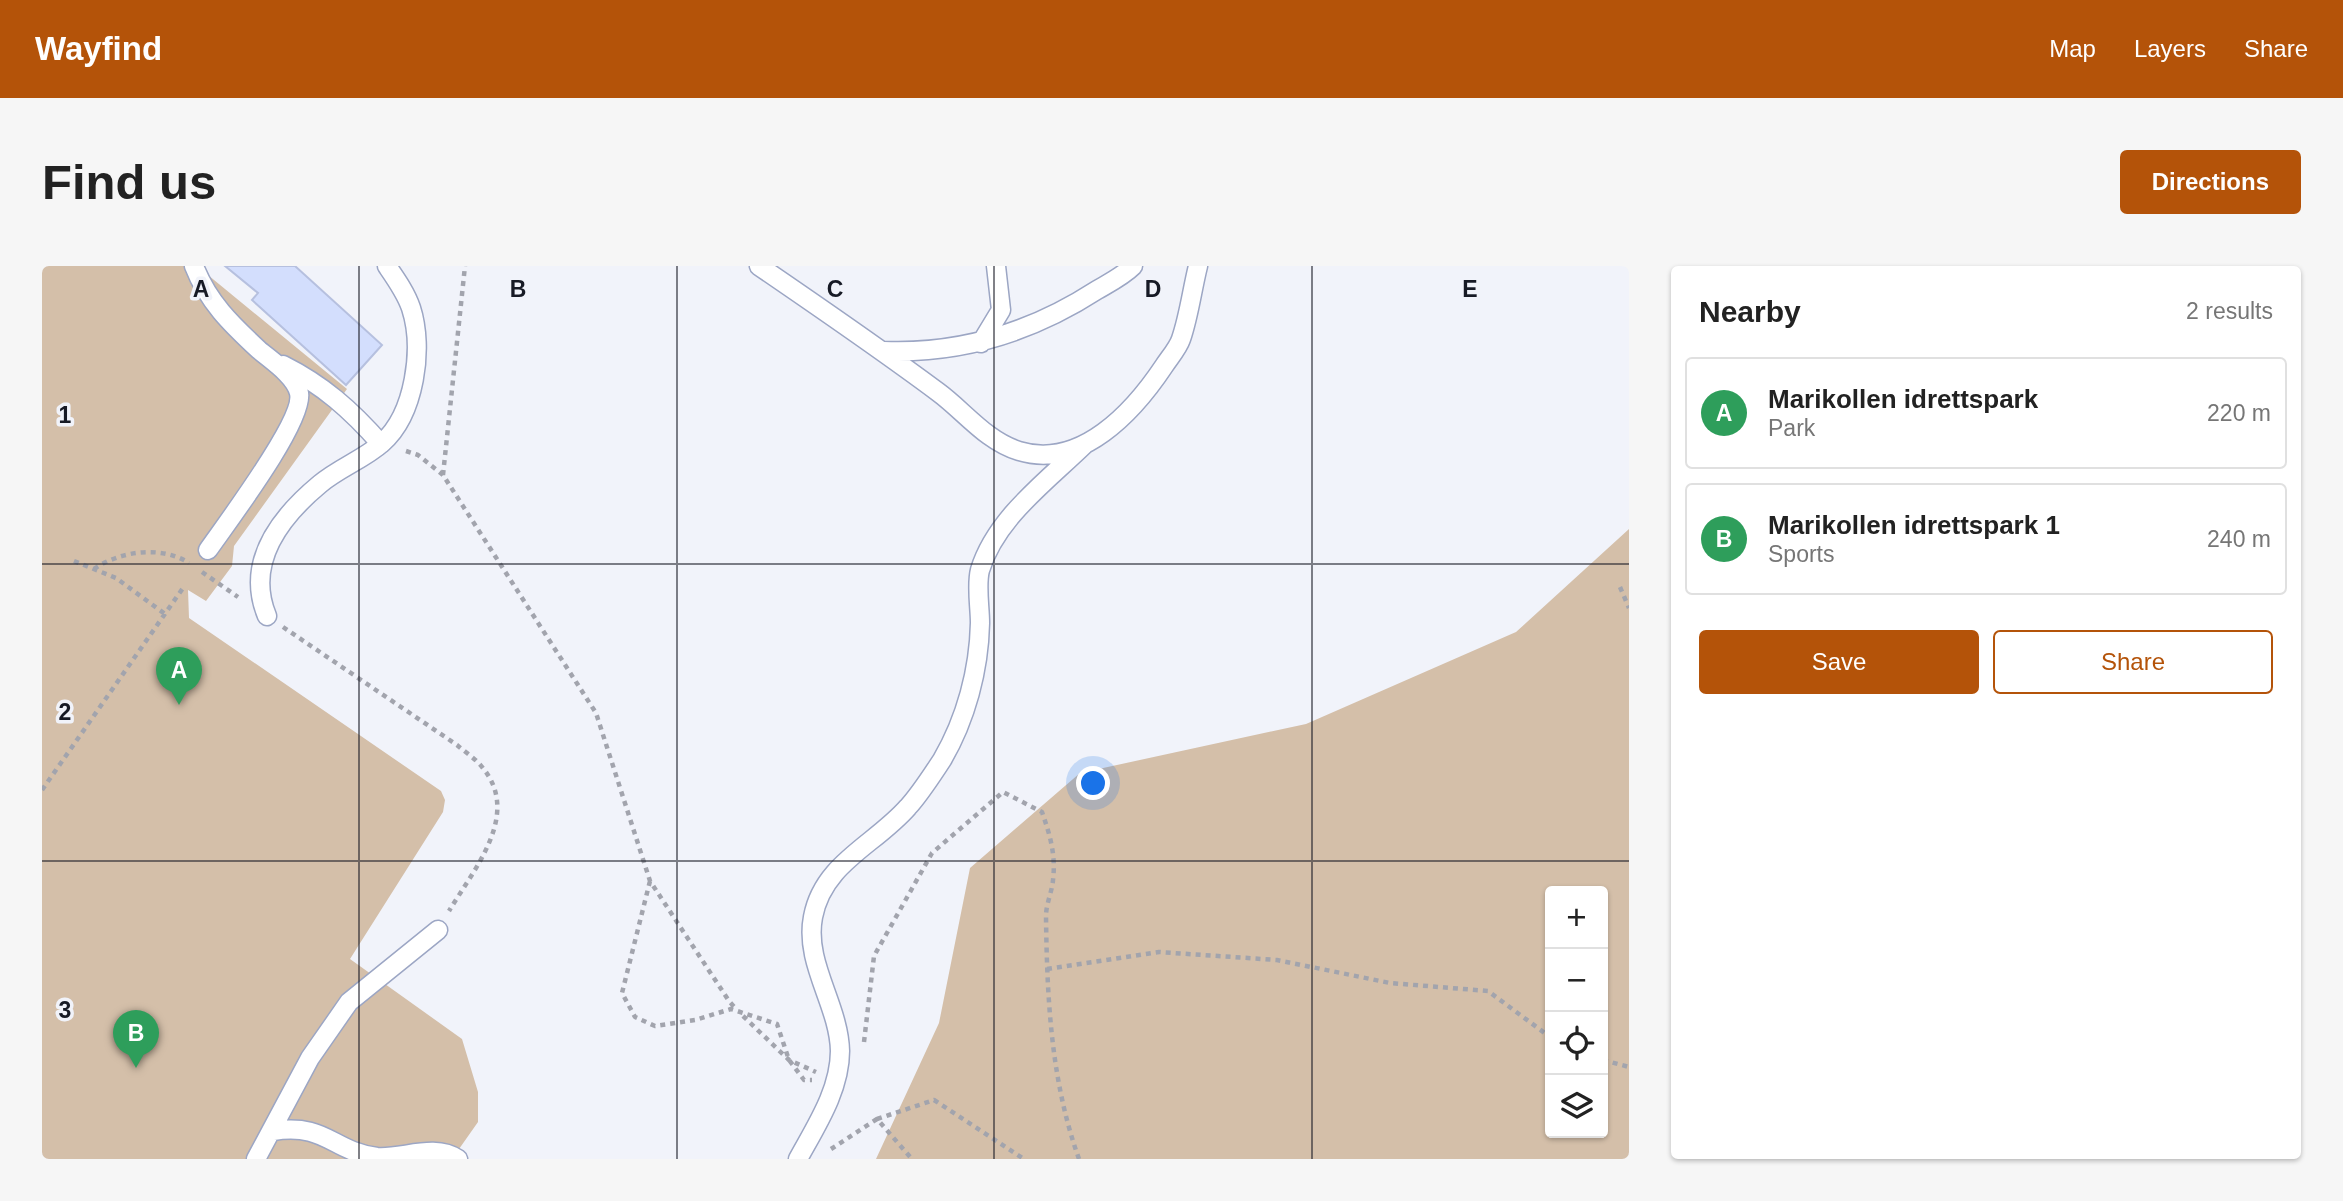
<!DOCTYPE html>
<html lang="en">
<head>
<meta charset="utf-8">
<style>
	body { margin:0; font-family:Helvetica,sans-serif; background:#f6f6f6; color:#222 }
	.controls { position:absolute; right:21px; bottom:21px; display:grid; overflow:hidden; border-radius:7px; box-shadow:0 2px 5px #0004 }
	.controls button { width:63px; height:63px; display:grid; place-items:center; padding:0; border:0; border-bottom:2px solid #e0e0e0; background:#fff; color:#222; font:35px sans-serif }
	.you { position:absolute; left:1052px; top:518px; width:24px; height:24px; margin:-18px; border:5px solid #fff; border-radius:50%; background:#1a73e8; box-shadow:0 0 0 10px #1a73e833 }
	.badge { display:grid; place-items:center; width:46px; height:46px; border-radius:50%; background:#b45309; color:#fff; font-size:23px; font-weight:700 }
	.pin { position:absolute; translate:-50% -58px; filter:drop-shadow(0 2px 4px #0008) }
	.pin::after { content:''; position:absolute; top:37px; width:24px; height:21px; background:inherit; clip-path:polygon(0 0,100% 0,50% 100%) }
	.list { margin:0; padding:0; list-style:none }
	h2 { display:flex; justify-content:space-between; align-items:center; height:91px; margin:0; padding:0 28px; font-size:30px }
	h2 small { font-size:23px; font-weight:400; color:#767676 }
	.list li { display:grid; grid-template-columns:46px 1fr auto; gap:21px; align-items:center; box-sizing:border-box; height:112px; margin:0 14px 14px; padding:0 14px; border:2px solid #e0e0e0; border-radius:7px }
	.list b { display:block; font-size:26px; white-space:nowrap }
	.list p { margin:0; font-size:23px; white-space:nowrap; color:#767676 }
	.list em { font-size:23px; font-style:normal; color:#767676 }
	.actions { display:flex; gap:14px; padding:21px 28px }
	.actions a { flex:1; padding:16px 0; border:2px solid #b45309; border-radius:7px; text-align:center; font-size:24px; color:#b45309 }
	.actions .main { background:#b45309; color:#fff }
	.icon { flex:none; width:38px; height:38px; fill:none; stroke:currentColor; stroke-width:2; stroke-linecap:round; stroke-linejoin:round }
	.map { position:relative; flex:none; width:1587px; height:893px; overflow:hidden; border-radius:7px }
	header { display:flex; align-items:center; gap:42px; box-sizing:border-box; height:98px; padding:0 35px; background:#b45309; color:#fff }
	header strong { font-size:33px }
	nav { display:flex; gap:38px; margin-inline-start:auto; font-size:24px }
	.intro { display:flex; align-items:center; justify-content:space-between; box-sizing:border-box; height:168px; padding:0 42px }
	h1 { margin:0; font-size:49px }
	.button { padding:18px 32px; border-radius:7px; background:#b45309; color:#fff; font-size:24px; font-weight:700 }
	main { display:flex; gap:42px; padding:0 42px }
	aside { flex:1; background:#fff; border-radius:7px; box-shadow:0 2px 5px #0004 }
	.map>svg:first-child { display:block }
	.green { fill:#d4bfa9; fill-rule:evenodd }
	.building { fill:#d3defd; stroke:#b6c0df; stroke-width:2 }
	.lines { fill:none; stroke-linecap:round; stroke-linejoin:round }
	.lane-casing { stroke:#9ca6c4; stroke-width:21 }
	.path { stroke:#a2a4ad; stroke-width:4.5; stroke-dasharray:5 5; stroke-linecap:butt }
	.lane { stroke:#fff; stroke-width:18 }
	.grid { fill:none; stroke:#171a25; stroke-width:2; stroke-opacity:0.55 }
	.grid-label { font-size:23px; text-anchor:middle; font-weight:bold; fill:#171a25; stroke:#f1f3fa; stroke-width:7; stroke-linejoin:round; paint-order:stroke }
</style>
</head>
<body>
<header>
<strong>Wayfind</strong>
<nav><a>Map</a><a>Layers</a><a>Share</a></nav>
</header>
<div class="intro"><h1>Find us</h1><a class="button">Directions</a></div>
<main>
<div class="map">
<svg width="1587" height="893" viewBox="0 0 1587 893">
	<rect width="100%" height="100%" fill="#f1f3fa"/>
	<!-- green -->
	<path class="green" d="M0,0H155L305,123L192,280L190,300L164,335L146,324L147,352L399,525L403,534L401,546L308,693L420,773L436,826V856L410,893H0Z
		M1587,263V893H834L897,757L928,602L1038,507L1264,458L1474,366ZM1508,625H1561V867H1508Z"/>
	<!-- building -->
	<path class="building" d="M183,0H253L340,79L304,119L210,34L216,27Z"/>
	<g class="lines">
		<!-- lane casing -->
		<g class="lane-casing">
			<path id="lane" d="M152,0C166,36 189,58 217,84C230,95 253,110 257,127C263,154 184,258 166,284
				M717,0C777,41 837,82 896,126C922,145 944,175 977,185C1039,204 1092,145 1122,100C1128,91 1136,82 1139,73C1147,50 1150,24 1156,0
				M939,77L959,44L954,0
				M842,85C919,88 990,66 1055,24C1067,17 1081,10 1091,0
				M241,99C281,119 309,144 339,178
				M225,350C203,297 237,252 278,218C297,202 322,193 340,177C373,148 382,82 369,42C364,27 354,13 345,0
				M231,865C285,857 289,885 335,891C361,893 392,877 416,893
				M214,893L268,792L307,736L396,664
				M756,893C774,860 798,824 798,785C797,739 762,697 771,651C781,597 833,579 866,541C878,528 890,509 900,494C924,453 937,404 938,357C938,341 934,319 938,304C954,252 1005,215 1042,179"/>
		</g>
		<!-- path -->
		<path class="path" d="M364,185L376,189L401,209L554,447L608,615L687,735L695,744
			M401,209L423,0
			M32,295L74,312L123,348
			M52,303C78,285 119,279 147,297
			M160,306L196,331
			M1578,321L1587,342
			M241,361L415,479C423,486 434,493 440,501C480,548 432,603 407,645
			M0,524L141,322
			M608,615L580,727L593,751L613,760L653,754L689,743L735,758L747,794L762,814H770
			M1005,703L1117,686L1235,694L1348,717L1446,725L1508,771
			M701,750L747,794L774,806
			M822,776L832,690L890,587L961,526L1000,546C1008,569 1014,589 1011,614C1010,626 1004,638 1004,650C1005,733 1009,815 1037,893
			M1561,794L1587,801
			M835,853L892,834L982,893
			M789,883L835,853L870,893"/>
		<!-- lane -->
		<use href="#lane" class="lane"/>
	</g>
	<!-- grid -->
	<path class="grid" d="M317,0V893M635,0V893M952,0V893M1270,0V893M0,298H1587M0,595H1587"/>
	<g class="grid-label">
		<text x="159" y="31">A</text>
		<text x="476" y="31">B</text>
		<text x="793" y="31">C</text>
		<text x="1111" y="31">D</text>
		<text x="1428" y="31">E</text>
		<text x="23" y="157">1</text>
		<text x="23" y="454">2</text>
		<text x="23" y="752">3</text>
	</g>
</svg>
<div class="controls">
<button>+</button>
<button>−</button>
<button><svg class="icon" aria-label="locate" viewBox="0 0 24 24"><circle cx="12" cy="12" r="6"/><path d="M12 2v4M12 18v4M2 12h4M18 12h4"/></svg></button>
<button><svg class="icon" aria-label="layers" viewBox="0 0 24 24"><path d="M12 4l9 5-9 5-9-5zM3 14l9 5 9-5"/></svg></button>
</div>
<div class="you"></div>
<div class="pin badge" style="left:137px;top:439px;background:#2e9e5b">A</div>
<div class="pin badge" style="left:94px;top:802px;background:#2e9e5b">B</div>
</div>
<aside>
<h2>Nearby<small>2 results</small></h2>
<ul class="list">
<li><span class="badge" style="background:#2e9e5b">A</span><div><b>Marikollen idrettspark</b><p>Park</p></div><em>220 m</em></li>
<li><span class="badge" style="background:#2e9e5b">B</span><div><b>Marikollen idrettspark 1</b><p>Sports</p></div><em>240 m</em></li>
</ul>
<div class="actions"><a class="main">Save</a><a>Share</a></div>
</aside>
</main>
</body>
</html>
